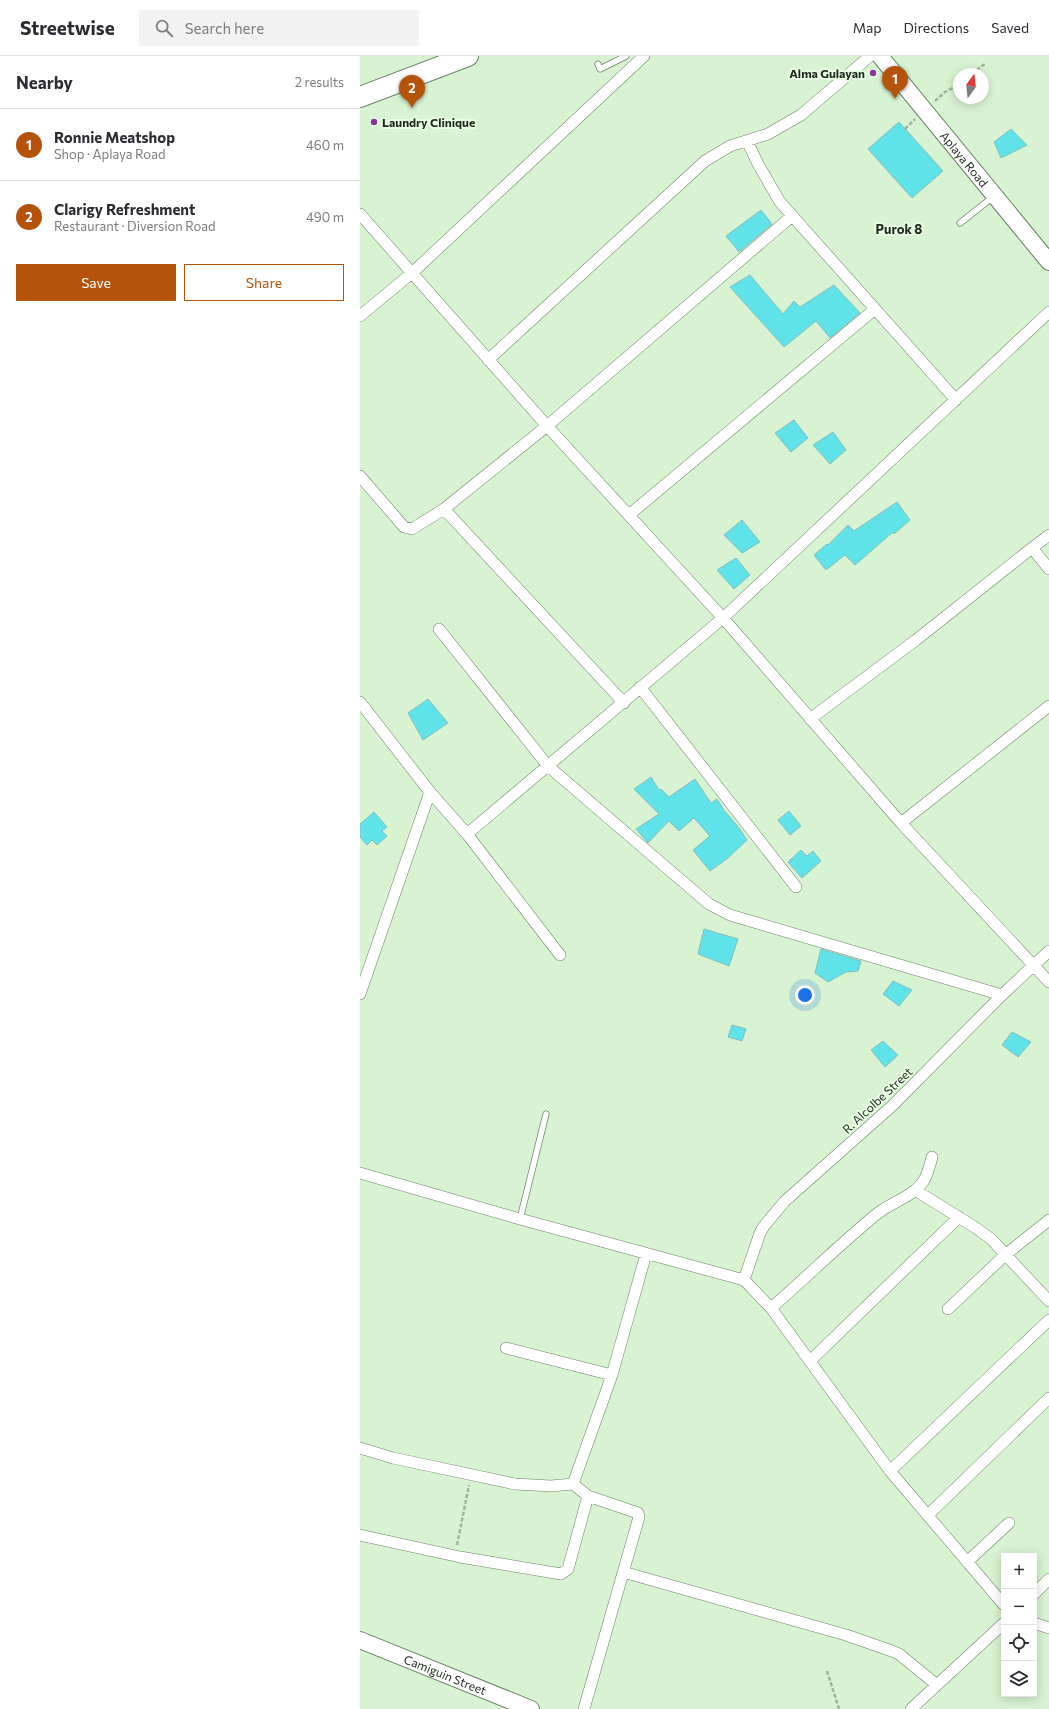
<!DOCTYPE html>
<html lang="en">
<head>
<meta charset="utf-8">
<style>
	body { margin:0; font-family:Commissioner,sans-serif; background:#f2f2f3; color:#2b2b33 }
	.controls { position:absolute; right:12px; bottom:12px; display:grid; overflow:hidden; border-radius:0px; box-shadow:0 2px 10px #0003 }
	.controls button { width:36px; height:36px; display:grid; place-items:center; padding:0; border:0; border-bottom:1px solid #e1e1e2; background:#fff; color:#2b2b33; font:20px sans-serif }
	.compass { position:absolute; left:593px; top:12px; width:36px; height:36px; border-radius:50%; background:#fff; box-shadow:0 2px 10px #0003; rotate:15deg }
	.you { position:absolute; left:445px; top:939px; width:14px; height:14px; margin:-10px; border:3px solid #fff; border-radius:50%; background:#1a73e8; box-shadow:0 0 0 6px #1a73e833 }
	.badge { display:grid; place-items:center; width:26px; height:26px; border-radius:50%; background:#b45309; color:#fff; font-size:13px; font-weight:700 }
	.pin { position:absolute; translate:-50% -33px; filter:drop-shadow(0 1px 2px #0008) }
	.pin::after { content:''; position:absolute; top:21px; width:14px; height:12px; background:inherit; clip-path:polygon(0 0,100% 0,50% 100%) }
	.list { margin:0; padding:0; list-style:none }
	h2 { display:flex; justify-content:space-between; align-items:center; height:52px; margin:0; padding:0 16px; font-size:17px }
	h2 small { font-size:13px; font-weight:400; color:#7c7c81 }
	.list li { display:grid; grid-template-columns:26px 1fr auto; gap:12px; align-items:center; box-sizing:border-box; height:72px; padding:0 16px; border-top:1px solid #e1e1e2 }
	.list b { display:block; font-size:15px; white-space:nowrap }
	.list p { margin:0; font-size:13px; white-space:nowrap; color:#7c7c81 }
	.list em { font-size:13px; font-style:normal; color:#7c7c81 }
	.actions { display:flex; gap:8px; padding:12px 16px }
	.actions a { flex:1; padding:9px 0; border:1px solid #b45309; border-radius:0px; text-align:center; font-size:14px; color:#b45309 }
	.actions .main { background:#b45309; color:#fff }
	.icon { flex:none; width:22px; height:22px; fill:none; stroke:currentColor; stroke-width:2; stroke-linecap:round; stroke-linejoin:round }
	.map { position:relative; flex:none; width:689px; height:1653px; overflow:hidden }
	header { display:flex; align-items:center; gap:24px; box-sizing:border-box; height:56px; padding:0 20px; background:#fff; border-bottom:1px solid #e1e1e2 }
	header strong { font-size:19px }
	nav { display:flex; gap:22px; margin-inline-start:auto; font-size:14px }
	.search { width:280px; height:36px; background:#f2f2f3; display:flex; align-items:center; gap:10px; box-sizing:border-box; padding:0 14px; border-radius:0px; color:#7c7c81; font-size:15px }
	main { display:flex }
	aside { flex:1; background:#fff }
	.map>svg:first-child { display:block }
	.building { fill:#60e2e9; stroke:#89bcbe }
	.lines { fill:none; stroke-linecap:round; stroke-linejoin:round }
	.lane-casing { stroke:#6b8365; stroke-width:7 }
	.street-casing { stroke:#6b8365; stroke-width:12 }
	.secondary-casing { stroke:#6b8365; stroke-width:18 }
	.highway-casing { stroke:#6b8365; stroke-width:22 }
	.path { stroke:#9eb499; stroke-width:2.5; stroke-dasharray:4 2; stroke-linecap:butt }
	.lane { stroke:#fff; stroke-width:5.5 }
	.street { stroke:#fff; stroke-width:11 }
	.secondary { stroke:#fff; stroke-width:16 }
	.highway { stroke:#fff; stroke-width:20 }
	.poi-dot { fill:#8c339f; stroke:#e9ffe4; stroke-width:1.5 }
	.labels { text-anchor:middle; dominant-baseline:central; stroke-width:4; stroke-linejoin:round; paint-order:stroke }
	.poi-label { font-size:12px; font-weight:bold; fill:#1d271b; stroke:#e9ffe4; text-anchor:end }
	.street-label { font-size:12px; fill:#1d271b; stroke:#e9ffe4 }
	.neighbourhood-label { font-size:13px; font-weight:bold; fill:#1d271b; stroke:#e9ffe4 }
</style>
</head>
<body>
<header>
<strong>Streetwise</strong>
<div class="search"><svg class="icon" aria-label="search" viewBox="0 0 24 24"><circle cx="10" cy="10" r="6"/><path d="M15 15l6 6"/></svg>Search here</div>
<nav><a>Map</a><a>Directions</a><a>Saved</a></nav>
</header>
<main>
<aside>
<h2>Nearby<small>2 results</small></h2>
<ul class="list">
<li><span class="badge">1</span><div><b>Ronnie Meatshop</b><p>Shop · Aplaya Road</p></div><em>460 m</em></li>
<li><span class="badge">2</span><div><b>Clarigy Refreshment</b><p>Restaurant · Diversion Road</p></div><em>490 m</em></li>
</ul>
<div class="actions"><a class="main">Save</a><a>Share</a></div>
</aside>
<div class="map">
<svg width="689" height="1653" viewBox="0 0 689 1653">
	<rect width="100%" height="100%" fill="#d8f3d2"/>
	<!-- building -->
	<path class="building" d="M539,66L583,115L552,142L508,93Z
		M651,73L667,89L641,102L634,86Z
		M401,154L412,168L379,196L366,180Z
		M390,219L423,258L434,245L440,251L474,229L500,257L470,282L456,265L424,291L370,231Z
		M434,364L448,382L431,396L415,377Z
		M473,376L486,394L470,408L453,389Z
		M537,446L550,464L534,478L533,476L495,509L485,499L466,514L454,499L467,488L468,489L488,469L494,475Z
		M382,464L400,486L382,497L364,479Z
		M376,502L390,519L374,533L357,514Z
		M68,643L88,667L63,684L48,657Z
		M291,721L299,734L301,733L309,741L335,723L351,747L357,743L364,754L379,772L387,784L368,802L350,815L333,794L350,780L334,762L319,775L309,765L288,787L276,773L299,758L274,733Z
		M429,755L441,770L430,779L418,764Z
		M14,756L27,771L22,775L27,780L17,789L12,784L7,789L0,781V768Z
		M441,794L447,800L453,795L461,805L442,822L428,806Z
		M344,873L378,883L369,910L338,898Z
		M461,893L501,905L498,915L486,916L468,926L455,917Z
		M533,925L552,934L539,950L523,938Z
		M372,969L386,973L382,985L368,981Z
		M652,976L671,986L658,1001L642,989Z
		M523,985L538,999L525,1011L511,994Z"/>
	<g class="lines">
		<!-- lane casing -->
		<g class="lane-casing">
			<path id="lane" d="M238,8L240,13L266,0
				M600,167L633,141
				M160,1163L186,1058"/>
		</g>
		<!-- street casing -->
		<g class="street-casing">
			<path id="street" d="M387,85L398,108L420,146L596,344
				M0,158L187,370L363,562L541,767L689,926
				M0,260L52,217L284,0
				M128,304L345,105L370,90L408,78L441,59L510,0
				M0,420L44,471L52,473L84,453L187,370L432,160
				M84,453L264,647
				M269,459L515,253
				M689,479L672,492L689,513
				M79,573L188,710L349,848L370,859L642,939
				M280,631L436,831
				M0,646L70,736L107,778L200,899
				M450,663L556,584L672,492
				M541,767L689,650
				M107,778L363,562L689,256
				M0,938L70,736
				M0,1117L160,1163L384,1224L411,1252L530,1415L644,1549
				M555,1134L616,1172L631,1183L689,1245
				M384,1224L400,1177L404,1170L425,1145L532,1050L642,939L689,895
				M411,1252C447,1221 481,1187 518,1157C532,1146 552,1141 563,1126C568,1118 570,1109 572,1101
				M588,1253L645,1199L689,1164
				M146,1292L252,1319
				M450,1305L599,1161
				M0,1392L33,1402L155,1428L191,1430L213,1428L228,1440L278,1457L279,1461L224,1653
				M530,1415L689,1264
				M213,1428L252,1319L286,1198
				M568,1459L689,1342
				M0,1479L100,1501L201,1518L208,1513L228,1440
				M607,1506L649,1467
				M263,1516L486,1579L532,1595L539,1598L577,1629
				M674,1538L689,1523
				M674,1567L689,1572
				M551,1653L644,1567"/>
		</g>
		<!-- secondary casing -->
		<g class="secondary-casing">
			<g id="secondary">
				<path id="s1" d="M520,0L689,206"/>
				<path id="s2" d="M0,1584L171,1653"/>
			</g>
		</g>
		<!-- highway casing -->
		<g class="highway-casing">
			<path id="highway" d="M0,41L108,0"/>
		</g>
		<!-- path -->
		<path class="path" d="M612,18L626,7
			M575,45L585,36L599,29
			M545,73L555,63
			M97,1489L109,1429
			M467,1615L479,1653"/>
		<!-- lane -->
		<use href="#lane" class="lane"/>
		<!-- street -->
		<use href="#street" class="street"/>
		<!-- secondary -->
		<use href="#secondary" class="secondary"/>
		<!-- highway -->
		<use href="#highway" class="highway"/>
	</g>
	<!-- markers -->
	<g class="poi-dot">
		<circle cx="513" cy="17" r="4"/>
		<circle cx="14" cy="66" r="4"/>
	</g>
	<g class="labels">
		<!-- poi labels -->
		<g class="poi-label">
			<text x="505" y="17">Alma Gulayan</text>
			<text x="22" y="66" text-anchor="start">Laundry Clinique</text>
		</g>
		<!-- street labels -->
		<g class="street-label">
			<text stroke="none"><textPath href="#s1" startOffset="133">Aplaya Road</textPath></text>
			<text transform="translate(517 1044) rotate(-43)">R. Alcolbe Street</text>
			<text stroke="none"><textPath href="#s2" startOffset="92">Camiguin Street</textPath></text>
		</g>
		<!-- neighbourhood labels -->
		<g class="neighbourhood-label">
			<text x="539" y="173">Purok 8</text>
		</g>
	</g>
</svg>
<div class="controls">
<button>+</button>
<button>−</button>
<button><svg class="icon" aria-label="locate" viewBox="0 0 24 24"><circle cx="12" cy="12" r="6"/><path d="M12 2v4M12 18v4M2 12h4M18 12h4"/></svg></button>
<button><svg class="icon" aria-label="layers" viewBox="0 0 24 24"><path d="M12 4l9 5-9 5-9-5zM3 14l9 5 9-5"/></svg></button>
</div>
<svg class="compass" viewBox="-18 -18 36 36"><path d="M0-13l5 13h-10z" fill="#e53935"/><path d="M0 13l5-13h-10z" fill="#7c7c81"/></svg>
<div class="you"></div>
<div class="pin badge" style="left:535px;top:43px">1</div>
<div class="pin badge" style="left:52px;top:52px">2</div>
</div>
</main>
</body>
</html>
